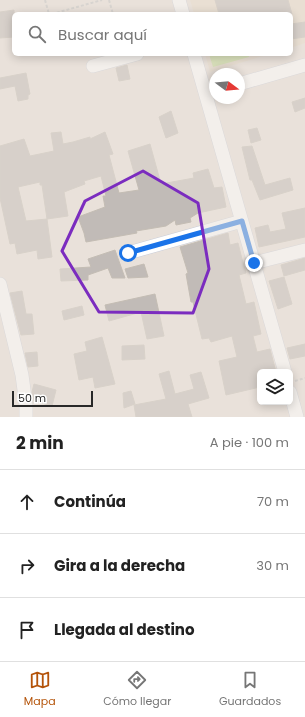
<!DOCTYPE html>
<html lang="es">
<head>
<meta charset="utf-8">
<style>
	body { margin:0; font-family:Poppins,sans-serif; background:#f2f2f2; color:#222 }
	.controls { position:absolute; right:12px; bottom:12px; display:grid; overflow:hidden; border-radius:6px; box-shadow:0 2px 10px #0003 }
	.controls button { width:36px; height:36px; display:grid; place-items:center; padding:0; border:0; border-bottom:1px solid #e0e0e0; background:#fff; color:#222; font:20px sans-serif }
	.compass { position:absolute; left:209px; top:68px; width:36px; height:36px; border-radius:50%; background:#fff; box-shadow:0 2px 10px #0003; rotate:106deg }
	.scale { position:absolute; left:12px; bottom:10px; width:81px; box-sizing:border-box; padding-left:4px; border:2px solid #282828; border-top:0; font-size:11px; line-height:14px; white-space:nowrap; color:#282828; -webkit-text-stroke:3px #fff; paint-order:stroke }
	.stop { position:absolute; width:12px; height:12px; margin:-9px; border:3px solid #1a73e8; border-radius:50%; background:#fff }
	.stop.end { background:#1a73e8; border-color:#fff; box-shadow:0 1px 4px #0008 }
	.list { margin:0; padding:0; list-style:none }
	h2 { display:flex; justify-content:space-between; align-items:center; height:52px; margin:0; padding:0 16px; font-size:17px }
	h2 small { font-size:13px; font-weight:400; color:#767676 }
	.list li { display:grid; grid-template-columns:26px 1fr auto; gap:12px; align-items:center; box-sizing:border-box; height:64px; padding:0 16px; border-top:1px solid #e0e0e0 }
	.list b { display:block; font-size:15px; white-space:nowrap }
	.list em { font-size:13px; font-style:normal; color:#767676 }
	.icon { flex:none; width:22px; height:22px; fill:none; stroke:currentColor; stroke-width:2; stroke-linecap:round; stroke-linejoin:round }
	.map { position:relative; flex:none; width:305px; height:417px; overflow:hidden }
	.search { position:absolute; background:#fff; box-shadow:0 2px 10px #0003; left:12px; right:12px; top:12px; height:44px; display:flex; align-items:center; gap:10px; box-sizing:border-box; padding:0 14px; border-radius:6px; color:#767676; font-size:15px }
	.sheet { height:244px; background:#fff }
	nav { display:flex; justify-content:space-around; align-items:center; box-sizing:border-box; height:56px; border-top:1px solid #e0e0e0; background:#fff; font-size:11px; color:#767676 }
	nav a { display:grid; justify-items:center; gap:2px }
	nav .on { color:#b45309 }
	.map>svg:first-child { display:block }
	.education { fill:#e9dccb }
	.pitch { fill:#cae297 }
	.building { fill:#c1bbb7; stroke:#c4bdb4; fill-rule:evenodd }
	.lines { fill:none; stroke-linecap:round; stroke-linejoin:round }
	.minor-casing { stroke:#c9cdd8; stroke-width:14 }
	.path { stroke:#c3c3c3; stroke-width:2; stroke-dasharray:3 2; stroke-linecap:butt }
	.minor { stroke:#fff; stroke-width:13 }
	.route { stroke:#1a73e8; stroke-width:5 }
	.marked { fill:none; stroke:#7b2cbf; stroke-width:3; stroke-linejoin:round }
</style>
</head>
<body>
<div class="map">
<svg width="305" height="417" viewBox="0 0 305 417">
	<rect width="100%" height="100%" fill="#e9e1da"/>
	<!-- education -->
	<path class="education" d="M190,0H305V43L291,48V14H194Z
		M205,54H270L210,72Z"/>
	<!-- pitch -->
	<path class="pitch" d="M209,54H248L249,57L213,67Z"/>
	<!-- building -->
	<path class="building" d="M215,0H288L292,14H219Z
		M14,10V37L0,38V12Z
		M305,22V37L291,39V24Z
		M127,65L130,79L119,81L116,68Z
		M26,73L30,94L28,95V99L18,101L15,86L0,89V78Z
		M305,98V108L295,112L292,102Z
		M171,111L178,133L166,138L159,117Z
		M257,128L261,140L251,143L248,130Z
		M61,132L63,144L73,142L90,137V139L105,132L113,154L109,155L119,193L139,190L128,151L150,144L161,184L194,178L193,173L208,169L214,188L222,187L226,207L198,213L190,218L191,222L176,225L175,220L166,226L136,231L137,233L86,242L84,233L78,217L105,207L103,196H106L101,176L84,181L85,184L64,192L68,216L47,219L52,257L38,259L37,250L17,254L15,243L10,244L0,198V146L24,139L30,156L54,151L51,133ZM40,182V185H42L47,219L26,221L18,187Z
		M252,146L265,185L290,178L293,190L260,200L252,180H250L242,147Z
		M305,208V237L259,247L255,228L268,225L270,232L286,229L282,213Z
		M228,233L230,245L238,243L242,259L246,273L239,275L246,304L254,302L261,334L253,336L257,352L270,349L276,372H260V387L226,395L219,361L237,357L232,336L211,342L209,338L202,339L193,302H191L186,274L188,273L180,247Z
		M115,250L125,278H112L108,268L88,275V280L61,281L60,269L91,267L88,259Z
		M305,258V270L284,276L281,265Z
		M144,264L148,277L128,278L125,269Z
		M284,277L292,304L278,309L269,281Z
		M22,291L26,314H32L34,334L21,335L10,293Z
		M155,294L164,336L147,339L141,312L109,321L105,305Z
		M82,306L84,315L64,320L62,311Z
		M102,337L115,384L95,388L93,377L79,380L74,354L87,351L85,342Z
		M305,344V356L290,359L287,348Z
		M144,345L145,359L122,360V346Z
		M37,352L38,366L28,367L25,353Z
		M169,371L175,394L194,389L190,375L201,372L209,398L188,404L192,417H136L134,405L166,399L159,374Z
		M34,384L56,390L52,406L34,401L32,392Z
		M131,391L135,404L124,408L123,393Z"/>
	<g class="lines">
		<!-- minor casing -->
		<g class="minor-casing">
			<path id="minor" d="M179,0L183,14
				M194,54L285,372
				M93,66L137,54
				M239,84L305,65
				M128,253L242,221
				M254,263L305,250
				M0,284L22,375L26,405V417
				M290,392L297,417"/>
		</g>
		<!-- path -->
		<path class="path" d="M45,0L49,14
			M109,0L113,14
			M52,14L102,0
			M295,381L305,378"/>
		<!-- minor -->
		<use href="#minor" class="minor"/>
	</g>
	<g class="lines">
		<!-- route -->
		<path class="route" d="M128,253L242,221L254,263"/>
	</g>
	<!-- marked area -->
	<path d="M0 0H305V417H0ZM143,171L198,203L209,269L193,313L99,312L62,251L85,201Z" fill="#e9e1da" fill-opacity=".55" fill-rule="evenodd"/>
	<path class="marked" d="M143,171L198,203L209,269L193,313L99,312L62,251L85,201Z"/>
</svg>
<div class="controls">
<button><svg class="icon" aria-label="layers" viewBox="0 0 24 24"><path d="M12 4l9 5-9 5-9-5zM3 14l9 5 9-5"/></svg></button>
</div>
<svg class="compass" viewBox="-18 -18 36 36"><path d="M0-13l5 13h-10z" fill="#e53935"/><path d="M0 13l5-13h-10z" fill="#767676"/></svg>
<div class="scale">50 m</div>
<div class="stop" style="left:128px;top:253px"></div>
<div class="stop end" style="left:254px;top:263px"></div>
<div class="search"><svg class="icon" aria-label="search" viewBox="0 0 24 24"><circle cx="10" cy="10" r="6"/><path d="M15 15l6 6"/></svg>Buscar aquí</div>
</div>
<section class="sheet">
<h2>2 min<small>A pie · 100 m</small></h2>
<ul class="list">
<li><svg class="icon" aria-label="ahead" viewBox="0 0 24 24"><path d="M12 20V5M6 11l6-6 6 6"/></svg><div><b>Continúa</b></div><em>70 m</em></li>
<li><svg class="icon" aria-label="right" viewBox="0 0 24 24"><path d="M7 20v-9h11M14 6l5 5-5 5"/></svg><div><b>Gira a la derecha</b></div><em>30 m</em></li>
<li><svg class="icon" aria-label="arrive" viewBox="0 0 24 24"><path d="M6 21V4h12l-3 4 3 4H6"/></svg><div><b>Llegada al destino</b></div></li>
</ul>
</section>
<nav>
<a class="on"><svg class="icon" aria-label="map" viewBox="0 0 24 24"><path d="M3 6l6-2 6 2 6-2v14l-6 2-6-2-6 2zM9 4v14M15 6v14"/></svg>Mapa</a>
<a><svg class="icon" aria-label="directions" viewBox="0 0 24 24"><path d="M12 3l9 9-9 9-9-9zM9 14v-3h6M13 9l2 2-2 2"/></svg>Cómo llegar</a>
<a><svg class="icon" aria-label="saved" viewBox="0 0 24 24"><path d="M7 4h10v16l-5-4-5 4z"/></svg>Guardados</a>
</nav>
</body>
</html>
